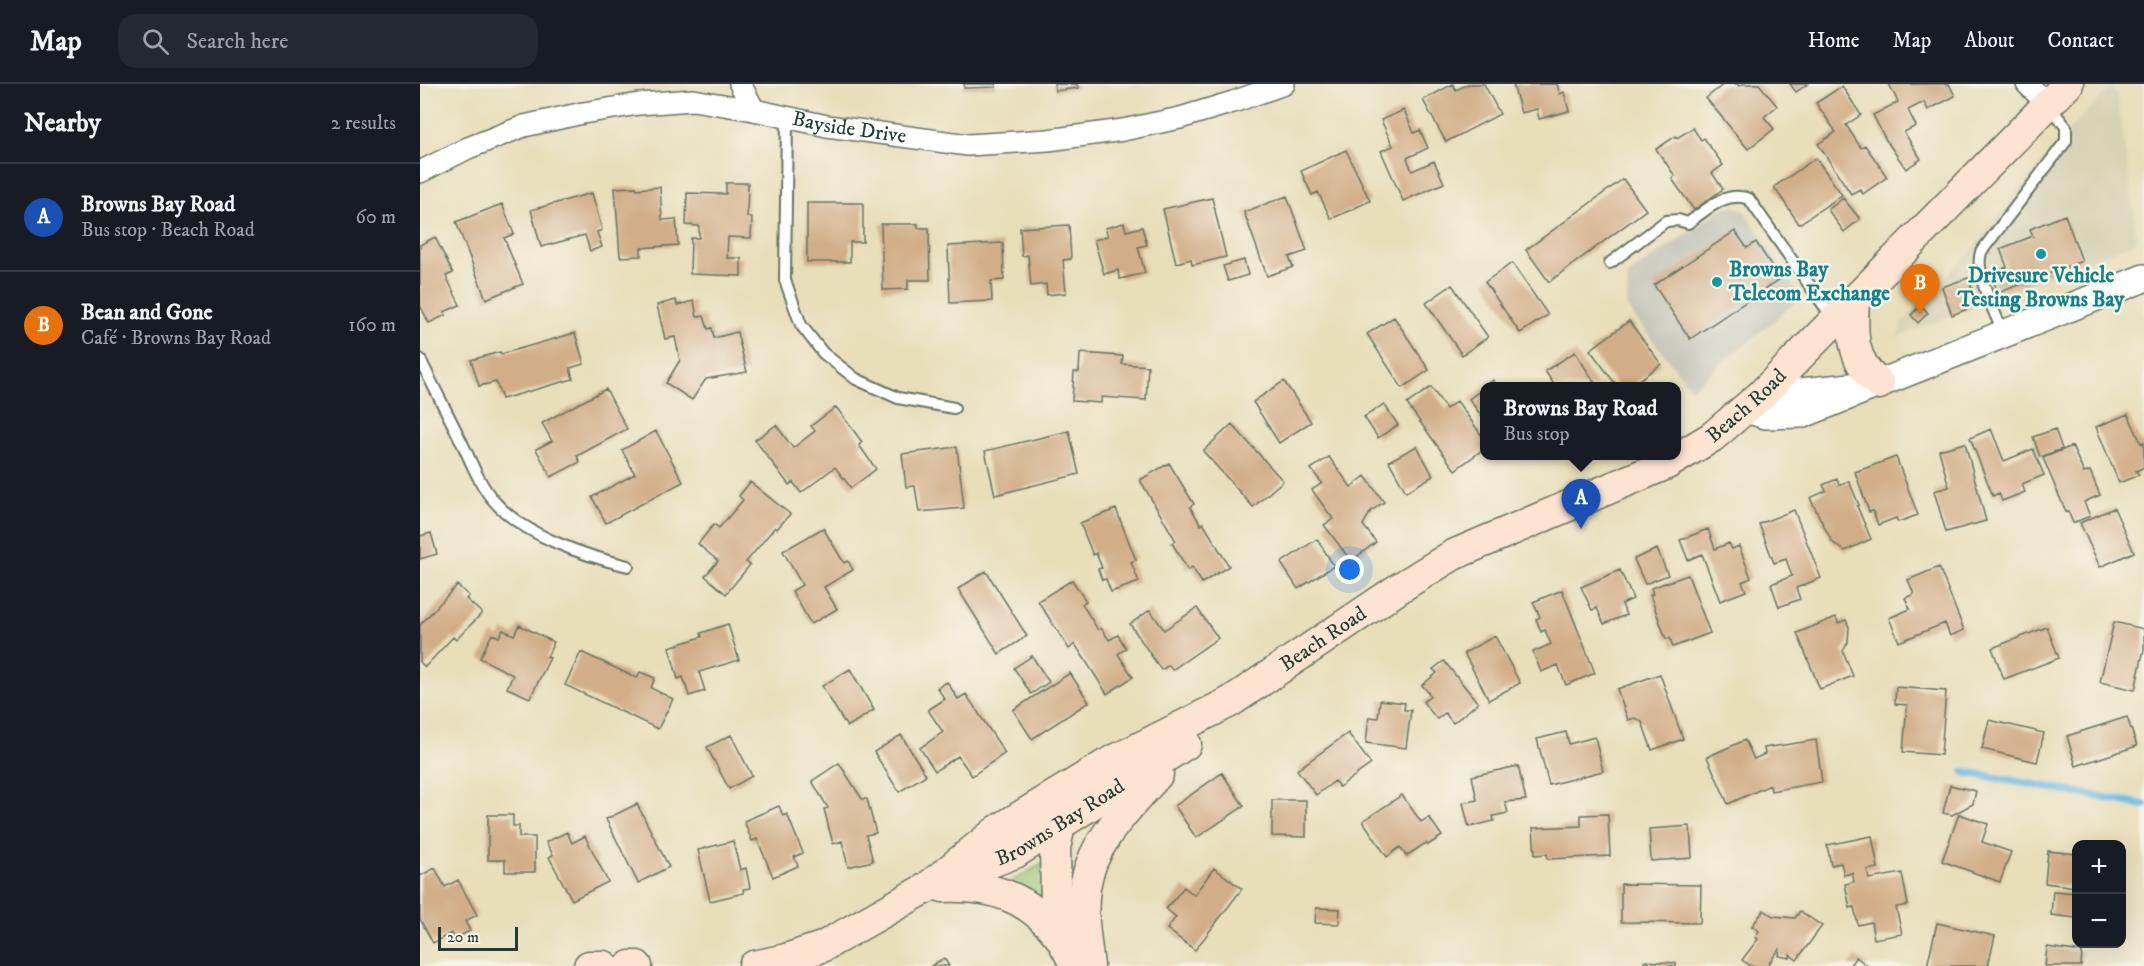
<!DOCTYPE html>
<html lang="en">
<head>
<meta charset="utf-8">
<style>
	body { margin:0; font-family:"IM FELL DW Pica",serif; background:#242831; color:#f1f3f6 }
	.controls { position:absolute; right:18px; bottom:18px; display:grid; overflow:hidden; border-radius:12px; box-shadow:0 6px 24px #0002 }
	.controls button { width:54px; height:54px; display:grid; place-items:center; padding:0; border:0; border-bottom:2px solid #363941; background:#171b24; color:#f1f3f6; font:30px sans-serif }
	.scale { position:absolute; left:18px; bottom:15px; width:80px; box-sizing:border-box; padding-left:6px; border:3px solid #1f3d34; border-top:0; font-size:16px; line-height:21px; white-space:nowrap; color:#1f3d34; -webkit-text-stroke:4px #f7f3e8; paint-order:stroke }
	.you { position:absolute; left:930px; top:486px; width:21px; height:21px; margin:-15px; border:4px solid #fff; border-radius:50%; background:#1a73e8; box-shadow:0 0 0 9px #1a73e833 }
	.badge { display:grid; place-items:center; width:39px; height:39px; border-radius:50%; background:#db2777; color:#fff; font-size:20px; font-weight:700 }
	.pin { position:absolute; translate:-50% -50px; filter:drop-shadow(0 2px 3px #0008) }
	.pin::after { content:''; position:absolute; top:32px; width:21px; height:18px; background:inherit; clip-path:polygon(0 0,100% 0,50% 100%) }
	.popup { position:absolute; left:1060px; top:298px; width:201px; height:78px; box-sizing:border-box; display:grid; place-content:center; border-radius:12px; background:#171b24; filter:drop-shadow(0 2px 4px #0005); font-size:20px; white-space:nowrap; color:#9ea1a6 }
	.popup b { font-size:22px; color:#f1f3f6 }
	.popup::after { content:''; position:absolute; left:50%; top:100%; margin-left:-12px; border:12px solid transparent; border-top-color:#171b24 }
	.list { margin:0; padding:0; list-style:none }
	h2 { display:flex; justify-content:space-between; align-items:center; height:78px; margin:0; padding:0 24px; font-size:26px }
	h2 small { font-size:20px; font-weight:400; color:#9ea1a6 }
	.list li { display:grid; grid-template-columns:39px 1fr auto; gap:18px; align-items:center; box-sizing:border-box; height:108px; padding:0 24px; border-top:2px solid #363941 }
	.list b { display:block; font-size:22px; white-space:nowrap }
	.list p { margin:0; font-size:20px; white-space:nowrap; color:#9ea1a6 }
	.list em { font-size:20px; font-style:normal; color:#9ea1a6 }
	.icon { flex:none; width:33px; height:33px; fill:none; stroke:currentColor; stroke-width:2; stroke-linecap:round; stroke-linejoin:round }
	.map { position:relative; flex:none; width:1724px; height:882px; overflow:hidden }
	header { display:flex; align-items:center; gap:36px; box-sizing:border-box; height:84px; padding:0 30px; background:#171b24; border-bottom:2px solid #363941 }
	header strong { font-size:28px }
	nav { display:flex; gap:33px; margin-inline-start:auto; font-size:21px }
	.search { width:420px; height:54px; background:#242831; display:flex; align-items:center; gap:15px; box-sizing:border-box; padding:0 21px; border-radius:18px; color:#9ea1a6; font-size:22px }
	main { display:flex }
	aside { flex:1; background:#171b24 }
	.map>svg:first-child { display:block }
	.built { fill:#d6d2b2 }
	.industrial { fill:#c5c5b8 }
	.green { fill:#99c26f; stroke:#5c8052; stroke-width:1.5 }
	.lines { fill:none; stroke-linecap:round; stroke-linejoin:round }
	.stream { stroke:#6ab9e4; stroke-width:8 }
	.building { fill:#d1ae88 }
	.service-casing { stroke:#657563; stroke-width:14 }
	.minor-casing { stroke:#657563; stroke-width:24 }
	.tertiary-casing { stroke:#657563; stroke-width:30 }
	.secondary-casing { stroke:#657563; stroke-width:33 }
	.service { stroke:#fff; stroke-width:10 }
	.minor { stroke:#fff; stroke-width:21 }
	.tertiary { stroke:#fff; stroke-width:27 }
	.secondary { stroke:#fde4d1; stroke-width:30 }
	.culture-dot { fill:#0f9aa8; stroke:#f7f3e8; stroke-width:2 }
	.labels { text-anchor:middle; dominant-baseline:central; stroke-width:5; stroke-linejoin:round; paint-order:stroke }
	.street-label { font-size:21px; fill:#1f3d34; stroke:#f7f3e8 }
	.culture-label { font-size:21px; font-weight:bold; fill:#0d838f; stroke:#f7f3e8; text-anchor:start }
</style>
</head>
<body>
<header>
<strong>Map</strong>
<div class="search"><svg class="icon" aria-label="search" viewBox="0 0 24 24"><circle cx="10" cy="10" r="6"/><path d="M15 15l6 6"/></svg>Search here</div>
<nav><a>Home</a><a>Map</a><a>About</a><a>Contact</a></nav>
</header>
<main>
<aside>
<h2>Nearby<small>2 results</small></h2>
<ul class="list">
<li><span class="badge" style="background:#1a4fb4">A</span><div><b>Browns Bay Road</b><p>Bus stop · Beach Road</p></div><em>60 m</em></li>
<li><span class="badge" style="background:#e8710a">B</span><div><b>Bean and Gone</b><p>Café · Browns Bay Road</p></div><em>160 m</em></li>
</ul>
</aside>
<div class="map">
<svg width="1724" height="882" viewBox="0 0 1724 882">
	<rect width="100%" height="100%" fill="#f7f3e8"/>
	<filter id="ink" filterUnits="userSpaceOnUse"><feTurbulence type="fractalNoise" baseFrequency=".0167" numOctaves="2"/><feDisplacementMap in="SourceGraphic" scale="12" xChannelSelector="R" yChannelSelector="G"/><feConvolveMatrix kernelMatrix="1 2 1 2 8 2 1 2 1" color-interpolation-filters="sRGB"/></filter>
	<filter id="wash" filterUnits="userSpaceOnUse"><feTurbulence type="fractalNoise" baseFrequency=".008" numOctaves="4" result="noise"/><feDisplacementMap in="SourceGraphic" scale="24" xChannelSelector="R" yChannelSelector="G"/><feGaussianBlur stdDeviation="1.35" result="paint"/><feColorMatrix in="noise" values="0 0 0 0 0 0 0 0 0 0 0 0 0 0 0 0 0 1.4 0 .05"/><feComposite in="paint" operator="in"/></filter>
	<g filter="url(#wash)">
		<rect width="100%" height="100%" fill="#e8deba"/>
		<!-- built -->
		<path class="built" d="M1691,3L1697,10L1718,157L1477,253L1482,239L1549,169L1635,61Z"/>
		<!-- industrial -->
		<path class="industrial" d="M1306,122L1323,125L1381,214L1271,305L1207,223L1208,191Z"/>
		<!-- green -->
		<path class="green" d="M623,779L626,822L588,799Z"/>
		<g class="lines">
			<!-- stream -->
			<path class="stream" d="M1544,688L1724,721"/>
		</g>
		<g id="blocks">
			<!-- building -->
			<path class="building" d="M544,0H576V3L544,4Z
				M634,0H657L658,4L635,7Z
				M1033,0L1036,6L1048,0H1064L1080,30L1026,58L1003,16Z
				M1093,0H1137L1140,10L1144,8L1149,27L1119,35L1117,25L1101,29Z
				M1304,0H1317L1319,2L1322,0H1339L1357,22L1344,33L1354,45L1328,65L1286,14Z
				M1370,0H1388L1376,8Z
				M1469,0H1529L1535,12L1508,26L1504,18L1488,26L1496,42L1484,48L1501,75L1486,85L1466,56L1453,31L1478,18Z
				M1422,2L1441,31L1426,41L1441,64L1445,61L1467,93L1443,110L1440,105L1431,110L1398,60L1416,48L1396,19Z
				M984,26L994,49L1000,46L1008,64L987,74L992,87L1014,77L1024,99L983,117L961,67L973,62L961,36Z
				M1273,44L1281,56L1284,54L1303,81L1292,89L1303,105L1274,126L1252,95L1255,92L1236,65L1256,52L1257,54Z
				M926,66L950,117L911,135L898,108L892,111L881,87Z
				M1396,74L1422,111L1379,140L1354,103Z
				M1203,95L1226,126L1129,198L1106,166Z
				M306,99H328L327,133L332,134L331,154L308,153L307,174H321V192L270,190L271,154H279V142L266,141L267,109L306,110Z
				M216,103L217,105L240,103L242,136L256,135L258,161L221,164V172L200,173L195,104Z
				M172,109L182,146L177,148L182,163L170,167L165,151L121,163L111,126Z
				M867,112L887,167L869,173L873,183L847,192L824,128Z
				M792,114L806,173L772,181L771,175L756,179L743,125Z
				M1423,114L1440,135L1424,148L1408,126Z
				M387,119H443V158H430V178H387Z
				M82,120L94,150L84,154L103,200L66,215L36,138Z
				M1645,131L1662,177L1578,209L1571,190L1587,183L1580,165L1613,152L1610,145Z
				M704,139L706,147L722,143L727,161L718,163L725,189L700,195L698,186L684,190L674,156L688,152L685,144Z
				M461,140H498V144H509L510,196H488V205L463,206Z
				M649,141L651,175L643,176L646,209L627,211L626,200L611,202L608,171L602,172L600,144Z
				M1315,147L1327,164L1336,158L1360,195L1270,255L1234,201Z
				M15,153L33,189L26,192L40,221L24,228L26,231L9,239L0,221V161Z
				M583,159L584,196L571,197L572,217L530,219L528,162Z
				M824,176L828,191L808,197L803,182Z
				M1092,179L1128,231L1100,249L1065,198Z
				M1548,194L1558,221L1532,231L1522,203Z
				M1032,201L1068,253L1042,271L1006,219Z
				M256,216L257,221L274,217L277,233L284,232L288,245L292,244L294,254L317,248L327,288L286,295L272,316L246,299L260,276L255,253L245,255L237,221Z
				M1501,221L1508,229L1498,239L1491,231Z
				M974,233L1009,286L982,304L947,250Z
				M1209,237L1241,280L1211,302H1197L1170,266Z
				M155,249L164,280L150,284L153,295L82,315L76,298L59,302L51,276L80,268L81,270Z
				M1155,268L1177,302H1135L1125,287Z
				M660,269L703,272L702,280L728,282L726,316L681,313V319L652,317L654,288H659Z
				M1073,296L1078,302H1065Z
				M864,297L891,338L859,359L833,318Z
				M1011,303L1026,325L1037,317L1065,356V364L1035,386L987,320Z
				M1065,303V337L1049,315Z
				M186,305L207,345L157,372L160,378L131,393L116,365L132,357L122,339Z
				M964,320L978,341L958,354L944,333Z
				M416,323L442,358L439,361L456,385L431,404L415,383L381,409L373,398L369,401L335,356L356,341L373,364L395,347L391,342Z
				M1708,330L1721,359L1724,358V383L1716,387L1719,391L1699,399L1676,343Z
				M812,340L863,397L833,423L783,367Z
				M1571,345L1584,377L1613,365L1624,391L1602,400L1605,408L1582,417L1579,409L1573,412L1550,354Z
				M1635,345L1642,365L1620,373L1613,353Z
				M236,347L263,398L186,439L172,413L215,390L202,366Z
				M649,347L659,390L575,411L565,367Z
				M1545,359L1566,437L1526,448L1514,407L1529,403L1519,366Z
				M997,362L1013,392L986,408L969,377Z
				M1652,362L1664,389L1670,387L1680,411L1664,418L1670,432L1653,439L1648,427L1646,428L1623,374Z
				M537,363L544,424L499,428L495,402L486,403L482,370Z
				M909,373L931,403L945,392L964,418L951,427L943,441L956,458L931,477L904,441L913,435L892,406L902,399L891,385Z
				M1476,373L1498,431L1478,438L1476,434L1458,441L1453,427L1449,428L1435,388Z
				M749,379L774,420L770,423L781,441L783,439L809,482L782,499L772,483L768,486L752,459L756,457L720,396Z
				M1417,395L1419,401L1429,397L1439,421L1437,422L1451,455L1425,467L1412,458L1390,414L1406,407L1403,401Z
				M330,398L370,430L357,445L355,443L326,478L330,481L306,510L285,492L298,477L278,460L294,440L299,444L323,416L319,412Z
				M1694,424L1714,468L1680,483L1660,439Z
				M696,425L716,476L711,478L719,498L691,508L686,495L682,496L678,485L682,484L676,469L673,471L660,439Z
				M1374,426L1401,494L1376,504L1380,515L1359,523L1351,500L1372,492L1366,475L1354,479L1339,440Z
				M403,444L424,479L428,477L433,486L404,503L417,525L391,540L372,507L382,501L363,467Z
				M1288,445L1295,465L1309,459L1312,465L1319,462L1331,494L1322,498L1326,507L1300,517L1282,470L1268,476L1260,456Z
				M11,449L17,470L0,475V452Z
				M897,455L914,482L878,505L861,479Z
				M1237,465L1248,491L1225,500L1214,475Z
				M1519,483L1544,546L1530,552L1525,539L1479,558L1469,534L1490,525L1485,514L1494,510L1488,496Z
				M1200,486L1213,515L1202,520L1206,531L1184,540L1177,524L1172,526L1161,503Z
				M566,487L607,552L579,570L538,505Z
				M1268,491L1290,549L1253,563L1250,554L1246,555L1230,511L1233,510L1231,504Z
				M652,496L666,517L662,520L678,546L681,544L689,556L698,551L706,564L698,570L713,593L687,610L655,560L649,565L618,517Z
				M37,501L49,512L46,515L62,529L36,556L33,553L5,583L0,578V541Z
				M1142,506L1175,589L1146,601L1138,581L1121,588L1113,568L1131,560L1125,546L1121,548L1116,535L1120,533L1113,518Z
				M777,524L798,554L752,586L749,581L741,586L710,540L730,526L744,546Z
				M1416,533L1418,539L1426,536L1429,543L1428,558L1423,567L1433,592L1400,605L1377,549Z
				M1694,538L1724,545V565L1715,606L1680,598Z
				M308,540L319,576L279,588L285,607L269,612L263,593L258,595L249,563L282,553L281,549Z
				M99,541L134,558L127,573L130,574L110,614L87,604L93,591L60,574L72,550L79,553L83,546L94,551Z
				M1627,543L1639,574L1584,595L1572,564Z
				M1075,552L1100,599L1069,616L1044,569Z
				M161,568L217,594L220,588L235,594L231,604L253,615L238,645L145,601Z
				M612,572L629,598L611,610L594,584Z
				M1024,577L1058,619L1033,639L1025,629L1017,635L1003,618L1011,612L1002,601L1017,589L1013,585Z
				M430,585L454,626L427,643L402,602Z
				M650,589L669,618L612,655L593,626Z
				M1240,590L1263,655L1232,666L1222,638L1215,634L1208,636L1197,605Z
				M527,598L538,615L546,610L585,669L552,692L538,672L515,687L500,664L523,648L508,626L525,615L517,604Z
				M1476,603L1526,607L1521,671L1483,668L1487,621L1475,620Z
				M960,616L985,619L984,626H991L986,664L946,659L949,633L958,634Z
				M1707,633L1717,662L1656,682L1647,652Z
				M1569,636L1624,649L1617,678L1562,665Z
				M1146,648L1149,660L1175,653L1183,687L1129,701L1117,655Z
				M928,649L951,680L919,703L915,697L896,711L877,686Z
				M311,651L332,692L309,705L287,663Z
				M481,651L506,691L479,708L454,668Z
				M1325,656L1334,675L1345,670L1344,664L1396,656L1402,698L1351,707L1350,701L1308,720L1287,673Z
				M419,679L442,715H447L456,749L446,751L453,777L428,783L422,757L413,760L404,725L408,724L392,697Z
				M1098,682L1106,716L1085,718L1088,729L1073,732L1074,737L1049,743L1043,719L1057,716L1052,692Z
				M802,689L824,722L776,754L755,722Z
				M1530,701L1556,707L1553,720L1532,731L1523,729Z
				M982,711L1001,738L1009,733L1022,752L1008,761L1006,759L986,772L980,763L967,773L943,737Z
				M852,716H886V753L852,752Z
				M217,720L249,783L218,799L186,735Z
				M359,722L363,732L367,730L383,769L374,773L378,782L353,793L337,755L332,757L324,737Z
				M1188,730L1190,772L1128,775L1127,770L1115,771L1113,744L1161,742V731Z
				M1539,730L1568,740L1562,758L1591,768L1580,798L1522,777Z
				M68,731H93V742H99V753H115V788H85V776H68Z
				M1270,742L1272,774L1231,777L1229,745Z
				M147,748L152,759L165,752L188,798L152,816L129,773L133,771L126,758Z
				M1452,752L1458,784L1447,786L1449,795L1482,789L1488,821L1476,823L1482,850L1454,855L1451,838L1438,841L1434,823L1430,824L1425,800L1434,798L1432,789L1424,791L1421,779L1411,781L1407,761Z
				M313,757L320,786L326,784L330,804L323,805L324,809L290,817L278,766Z
				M1628,767L1656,770V803L1625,799Z
				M15,784L25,803L38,796L57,831L45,837L50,847L34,855L31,849L13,859L0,835V792Z
				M794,784L822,805L775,866L747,845L756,833L746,825L764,803L774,811Z
				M1201,800L1281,801L1280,839L1201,838Z
				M1633,807L1656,809V834L1631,831Z
				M896,824L920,825L919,840L895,839Z
				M1344,826L1353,832L1375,834L1380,827L1402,842L1377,876L1370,871V874L1359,872L1360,864L1347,882H1331L1322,876L1338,855L1335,853L1339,847L1332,842Z
				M1517,839L1575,852L1568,882H1507Z
				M1627,863L1662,868L1661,882H1625Z
				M1436,873L1448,882H1429Z
				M524,874L529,882H511Z
				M1224,877L1256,879V882H1224Z"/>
		</g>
	</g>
	<g filter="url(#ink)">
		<use href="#blocks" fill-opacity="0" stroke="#657563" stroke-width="1.5"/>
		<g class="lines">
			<!-- service casing -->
			<g class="service-casing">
				<path id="service" d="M367,33L365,196L381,241L403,269L436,295L478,314L534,324
					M1190,179L1246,137L1258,136L1268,139C1286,126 1306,106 1329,115L1414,236
					M1583,249C1575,227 1554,191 1561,168L1646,57V43L1630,23
					M0,275C14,304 29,332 43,361C52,380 60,401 74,417C103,451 165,472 208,482"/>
			</g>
			<!-- minor casing -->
			<g class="minor-casing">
				<g id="minor">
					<path d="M320,0L334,26"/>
					<path d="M1607,0L1628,20"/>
					<path id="s1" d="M0,88L48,64L104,42L163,29L219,20L273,16L334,26L407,42L548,61L628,56L703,46L760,34L813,18L864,0"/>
				</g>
			</g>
			<!-- tertiary casing -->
			<g class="tertiary-casing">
				<path id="tertiary" d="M1340,312L1431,303
					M1326,325L1345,331L1383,330L1724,194"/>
			</g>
			<!-- secondary casing -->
			<g class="secondary-casing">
				<g id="secondary">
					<path d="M1434,216C1432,251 1431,276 1459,300"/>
					<path d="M646,729L640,742L635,764L636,818L641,854L656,882"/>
					<path id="s2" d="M508,803L578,746L685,681L810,618L981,503L1033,471L1247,380L1292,353L1340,312L1648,0"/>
					<path d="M523,803C574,801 609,813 641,854"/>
					<path d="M169,882H184"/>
					<path d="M210,882H217"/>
					<path id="s3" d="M334,882L366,875L402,863L508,803L595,769L766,660"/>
					<path d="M669,882C666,857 661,830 665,804C671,758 709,723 738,690"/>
				</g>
			</g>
			<!-- service -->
			<use href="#service" class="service"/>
			<!-- minor -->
			<use href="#minor" class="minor"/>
			<!-- tertiary -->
			<use href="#tertiary" class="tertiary"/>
			<!-- secondary -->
			<use href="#secondary" class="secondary"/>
		</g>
	</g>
	<!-- markers -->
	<g class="culture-dot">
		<circle cx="1621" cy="170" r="6"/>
		<circle cx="1297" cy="198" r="6"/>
	</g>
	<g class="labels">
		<!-- street labels -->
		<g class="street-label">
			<text stroke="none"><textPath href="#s1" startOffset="444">Bayside Drive</textPath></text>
			<text stroke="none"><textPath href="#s2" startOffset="954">Beach Road</textPath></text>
			<text stroke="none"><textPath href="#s2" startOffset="468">Beach Road</textPath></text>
			<text stroke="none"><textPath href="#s3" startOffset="340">Browns Bay Road</textPath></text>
		</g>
		<!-- culture labels -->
		<g class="culture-label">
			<text x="1309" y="186">Browns Bay<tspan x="1309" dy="24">Telecom Exchange</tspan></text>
			<text x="1621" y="192" text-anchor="middle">Drivesure Vehicle<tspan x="1621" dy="24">Testing Browns Bay</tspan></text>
		</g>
	</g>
</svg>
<div class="controls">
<button>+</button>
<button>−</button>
</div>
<div class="scale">20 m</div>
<div class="you"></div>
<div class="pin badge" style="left:1161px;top:445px;background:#1a4fb4">A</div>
<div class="popup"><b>Browns Bay Road</b>Bus stop</div>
<div class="pin badge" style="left:1500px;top:230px;background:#e8710a">B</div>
</div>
</main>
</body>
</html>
